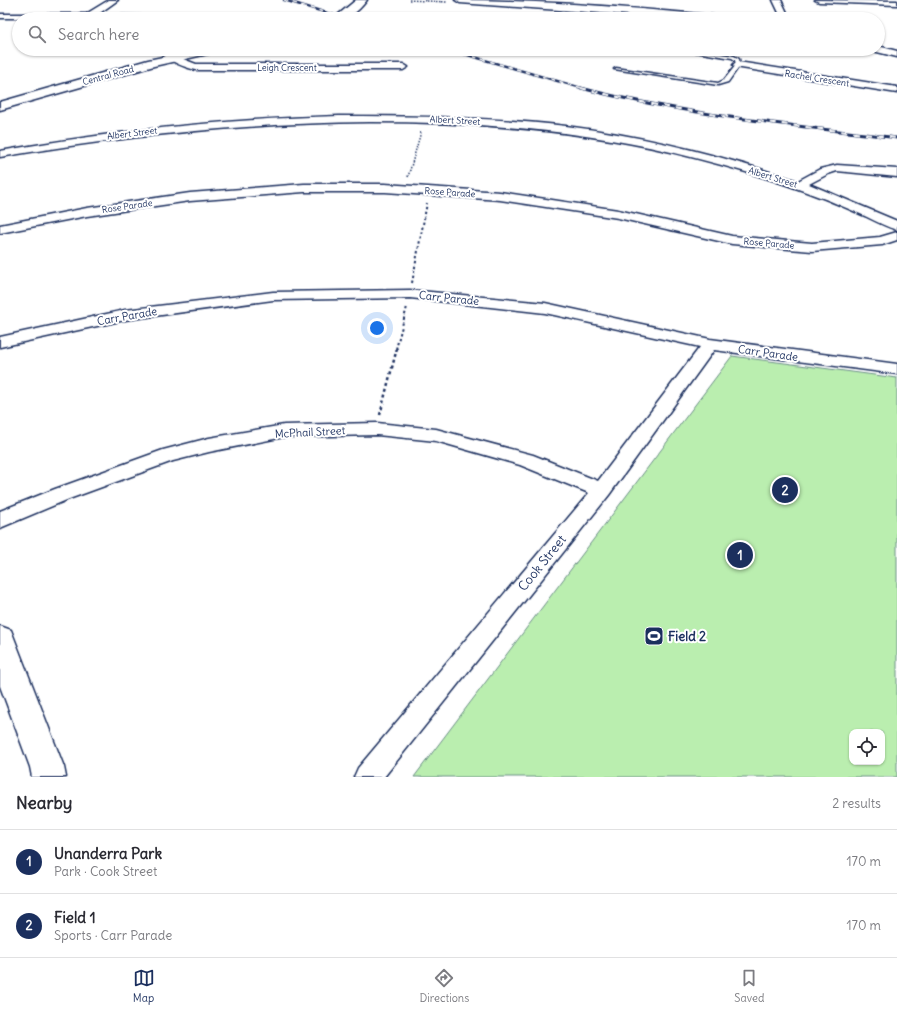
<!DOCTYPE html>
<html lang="en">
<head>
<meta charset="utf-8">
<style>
	body { margin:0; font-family:Delius,sans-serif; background:#f7f7f7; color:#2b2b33 }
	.controls { position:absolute; right:12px; bottom:12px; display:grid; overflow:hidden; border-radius:8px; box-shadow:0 1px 3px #0004 }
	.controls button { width:36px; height:36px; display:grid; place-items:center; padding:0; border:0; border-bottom:1px solid #e1e1e2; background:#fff; color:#2b2b33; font:20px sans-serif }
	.you { position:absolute; left:377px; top:328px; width:14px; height:14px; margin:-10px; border:3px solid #fff; border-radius:50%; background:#1a73e8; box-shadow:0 0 0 6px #1a73e833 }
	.badge { display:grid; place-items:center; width:26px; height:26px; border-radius:50%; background:#1b2f5e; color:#fff; font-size:13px; font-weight:700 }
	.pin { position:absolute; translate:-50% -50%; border:2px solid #fff; box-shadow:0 1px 4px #0006 }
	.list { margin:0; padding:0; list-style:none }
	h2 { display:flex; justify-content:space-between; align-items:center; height:52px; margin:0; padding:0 16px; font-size:17px }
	h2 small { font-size:13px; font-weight:400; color:#7c7c81 }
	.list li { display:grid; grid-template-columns:26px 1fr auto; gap:12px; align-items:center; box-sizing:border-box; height:64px; padding:0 16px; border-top:1px solid #e1e1e2 }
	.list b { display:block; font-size:15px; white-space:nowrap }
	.list p { margin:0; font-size:13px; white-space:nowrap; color:#7c7c81 }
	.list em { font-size:13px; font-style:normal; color:#7c7c81 }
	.icon { flex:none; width:22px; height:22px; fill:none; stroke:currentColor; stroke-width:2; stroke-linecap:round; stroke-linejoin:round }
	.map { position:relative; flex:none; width:897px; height:777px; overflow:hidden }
	.search { position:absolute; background:#fff; box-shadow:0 1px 3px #0004; left:12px; right:12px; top:12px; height:44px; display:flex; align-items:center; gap:10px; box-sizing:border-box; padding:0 14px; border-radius:22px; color:#7c7c81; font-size:15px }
	.sheet { height:180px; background:#fff }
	nav { display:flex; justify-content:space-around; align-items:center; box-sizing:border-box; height:56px; border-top:1px solid #e1e1e2; background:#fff; font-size:11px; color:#7c7c81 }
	nav a { display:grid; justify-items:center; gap:2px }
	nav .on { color:#1b2f5e }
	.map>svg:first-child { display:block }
	.green { fill:#baeeaf; stroke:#6a8e86; fill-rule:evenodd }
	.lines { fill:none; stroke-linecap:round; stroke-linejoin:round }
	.service-casing { stroke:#1b2f5e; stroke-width:3 }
	.minor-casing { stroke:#1b2f5e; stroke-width:3 }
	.secondary-casing { stroke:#1b2f5e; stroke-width:3 }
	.path-far2 { stroke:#1b2f5e; stroke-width:1.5; stroke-dasharray:1.5 1.5; stroke-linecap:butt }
	.path-far1 { stroke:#1b2f5e; stroke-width:2; stroke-dasharray:2.5 2.5; stroke-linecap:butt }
	.path { stroke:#1b2f5e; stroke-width:2.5; stroke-dasharray:3 3; stroke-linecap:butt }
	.service { fill:#fff; fill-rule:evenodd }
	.minor { fill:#fff; fill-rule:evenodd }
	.secondary { fill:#fff; fill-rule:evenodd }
	.rail-far1-casing { stroke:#1b2f5e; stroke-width:2.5 }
	.rail-casing { stroke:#1b2f5e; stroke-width:3 }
	.rail-far1 { stroke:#fff; stroke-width:1.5; stroke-dasharray:4.5; stroke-linecap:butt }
	.rail { stroke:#fff; stroke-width:2; stroke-dasharray:6; stroke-linecap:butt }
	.labels { text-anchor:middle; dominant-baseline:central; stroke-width:4; stroke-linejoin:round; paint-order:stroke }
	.far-street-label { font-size:9px; fill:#1b2f5e; stroke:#fff }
	.street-label { font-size:11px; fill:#1b2f5e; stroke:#fff }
	.near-street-label { font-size:13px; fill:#1b2f5e; stroke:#fff }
	.near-poi-label { font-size:13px; font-weight:bold; fill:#1b2f5e; stroke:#fff; text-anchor:start }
</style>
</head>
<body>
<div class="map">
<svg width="897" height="777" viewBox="0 0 897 777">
	<rect width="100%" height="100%" fill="#fff"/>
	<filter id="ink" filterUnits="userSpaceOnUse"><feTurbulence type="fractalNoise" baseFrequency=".025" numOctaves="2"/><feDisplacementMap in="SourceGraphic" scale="8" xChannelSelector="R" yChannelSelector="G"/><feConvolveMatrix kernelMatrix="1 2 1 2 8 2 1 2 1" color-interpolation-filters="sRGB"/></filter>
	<g filter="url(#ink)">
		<!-- green -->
		<path class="green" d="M732,356L897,378V777H414ZM852,732H882V762H852Z"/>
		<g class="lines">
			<!-- service casing -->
			<g class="service-casing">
				<path id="service" d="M678,49H688L734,56L739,59L740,65L728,82L718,85L614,69L616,68L718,83L724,80L736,65L735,60L732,58Z"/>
			</g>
			<!-- minor casing -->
			<g class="minor-casing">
				<path id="minor" d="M109,0H118L97,15L193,16L204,17L205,19L0,18V14H86Z
					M773,0H781L790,19H782Z
					M815,0L897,1V5L819,2Z
					M162,49H170V51L183,59L196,64H403L408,67L403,70H196C183,67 172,62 162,54Z
					M738,62L897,87V93L735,67L733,65L735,63Z
					M339,116C415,116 490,117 566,126C644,136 723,156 798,181L820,169L837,165L897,169V177L837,171L828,174L809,184L897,221V230C887,227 877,222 867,217C851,210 834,202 817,196C770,178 721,164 671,152C572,129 472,122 370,122C246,123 123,136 0,157V151C113,131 225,119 339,116Z
					M304,184H385L500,192L618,210L732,236L812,243L880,237L897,232V240L882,245L812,251L732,244L618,218L500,200L385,192H304L190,201L87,216L0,233V225L87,208L190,193Z
					M410,290L545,303L710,339L897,364V374L714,350L609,495L384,777H354L358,768L589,493L520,465L436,441L377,435L284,437L209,452L173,461L69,499L0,528V511L55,489L163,450L209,438L284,425L377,423L436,429L533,455L598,481L700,347L545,313L410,298L273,300L125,320L0,347V337L125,310L273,292Z"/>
			</g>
			<!-- secondary casing -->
			<g class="secondary-casing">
				<path id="secondary" d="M356,0H367C357,13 349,19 333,19Z
					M455,0C543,0 632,8 720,16L725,19H686L460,3Z
					M878,46L897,51V57L873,51L871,49H878Z
					M201,49H223L221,51L154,66L0,110V102L148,60Z
					M0,626L11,630L64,767L66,777H32L30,767L0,686Z"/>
			</g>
			<!-- path-far2 -->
			<path class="path-far2" d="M409,0L447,2
				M408,177L421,132"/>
			<!-- path-far1 -->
			<path class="path-far1" d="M412,283L427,203
				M396,349L407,307"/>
			<!-- path -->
			<path class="path" d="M380,415L397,348"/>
			<!-- service -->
			<use href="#service" class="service"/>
			<!-- minor -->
			<use href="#minor" class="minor"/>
			<!-- secondary -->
			<use href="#secondary" class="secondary"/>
			<!-- rail-far1 casing -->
			<g class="rail-far1-casing">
				<path id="rail-far1" d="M284,0L347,19
					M447,49L585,89"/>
			</g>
			<!-- rail casing -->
			<g class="rail-casing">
				<path id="rail" d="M581,88C685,115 791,125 897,138"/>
			</g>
			<!-- rail-far1 -->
			<use href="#rail-far1" class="rail-far1"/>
			<!-- rail -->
			<use href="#rail" class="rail"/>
		</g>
	</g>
	<!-- icons -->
	<defs>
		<g id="stadium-square" transform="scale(1)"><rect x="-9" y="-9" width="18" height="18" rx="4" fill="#1b2f5e" stroke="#fff"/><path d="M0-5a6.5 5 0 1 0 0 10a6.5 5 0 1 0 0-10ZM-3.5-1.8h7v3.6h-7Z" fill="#fff"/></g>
	</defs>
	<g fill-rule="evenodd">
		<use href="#stadium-square" x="654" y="636"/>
	</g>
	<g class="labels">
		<!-- far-street labels -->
		<g class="far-street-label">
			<text x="287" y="67">Leigh Crescent</text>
			<text transform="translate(108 75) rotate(-15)">Central Road</text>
			<text transform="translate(817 78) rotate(9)">Rachel Crescent</text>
			<text transform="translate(455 120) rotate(3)">Albert Street</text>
			<text transform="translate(132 133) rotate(-7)">Albert Street</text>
			<text transform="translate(773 177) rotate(17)">Albert Street</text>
			<text transform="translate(450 192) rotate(4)">Rose Parade</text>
			<text transform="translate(127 206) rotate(-8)">Rose Parade</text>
			<text transform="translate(769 243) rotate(5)">Rose Parade</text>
		</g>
		<!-- street labels -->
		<g class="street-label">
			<text transform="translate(449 298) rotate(6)">Carr Parade</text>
			<text transform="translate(127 316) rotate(-10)">Carr Parade</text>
			<text transform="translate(768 353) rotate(8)">Carr Parade</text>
			<text transform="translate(310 432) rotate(-3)">McPhail Street</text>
		</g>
		<!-- near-street labels -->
		<g class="near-street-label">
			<text transform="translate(542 563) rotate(-51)">Cook Street</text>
		</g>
		<!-- near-poi labels -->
		<g class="near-poi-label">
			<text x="668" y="636">Field 2</text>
		</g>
	</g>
</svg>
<div class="controls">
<button><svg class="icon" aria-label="locate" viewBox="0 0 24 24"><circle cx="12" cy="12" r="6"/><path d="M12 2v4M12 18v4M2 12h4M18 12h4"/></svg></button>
</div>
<div class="you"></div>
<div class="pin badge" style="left:740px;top:555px">1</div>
<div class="pin badge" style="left:785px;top:490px">2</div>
<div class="search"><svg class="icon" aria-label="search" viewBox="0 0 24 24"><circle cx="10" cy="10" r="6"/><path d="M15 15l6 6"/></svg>Search here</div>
</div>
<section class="sheet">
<h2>Nearby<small>2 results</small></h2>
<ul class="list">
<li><span class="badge">1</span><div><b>Unanderra Park</b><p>Park · Cook Street</p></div><em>170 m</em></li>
<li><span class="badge">2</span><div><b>Field 1</b><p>Sports · Carr Parade</p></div><em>170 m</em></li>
</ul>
</section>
<nav>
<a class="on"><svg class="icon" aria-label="map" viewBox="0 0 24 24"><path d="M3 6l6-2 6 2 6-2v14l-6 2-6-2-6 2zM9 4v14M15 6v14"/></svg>Map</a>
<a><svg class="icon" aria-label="directions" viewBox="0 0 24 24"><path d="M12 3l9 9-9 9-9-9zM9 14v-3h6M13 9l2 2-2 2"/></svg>Directions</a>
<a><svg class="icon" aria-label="saved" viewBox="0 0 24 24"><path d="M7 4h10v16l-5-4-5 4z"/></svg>Saved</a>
</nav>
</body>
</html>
